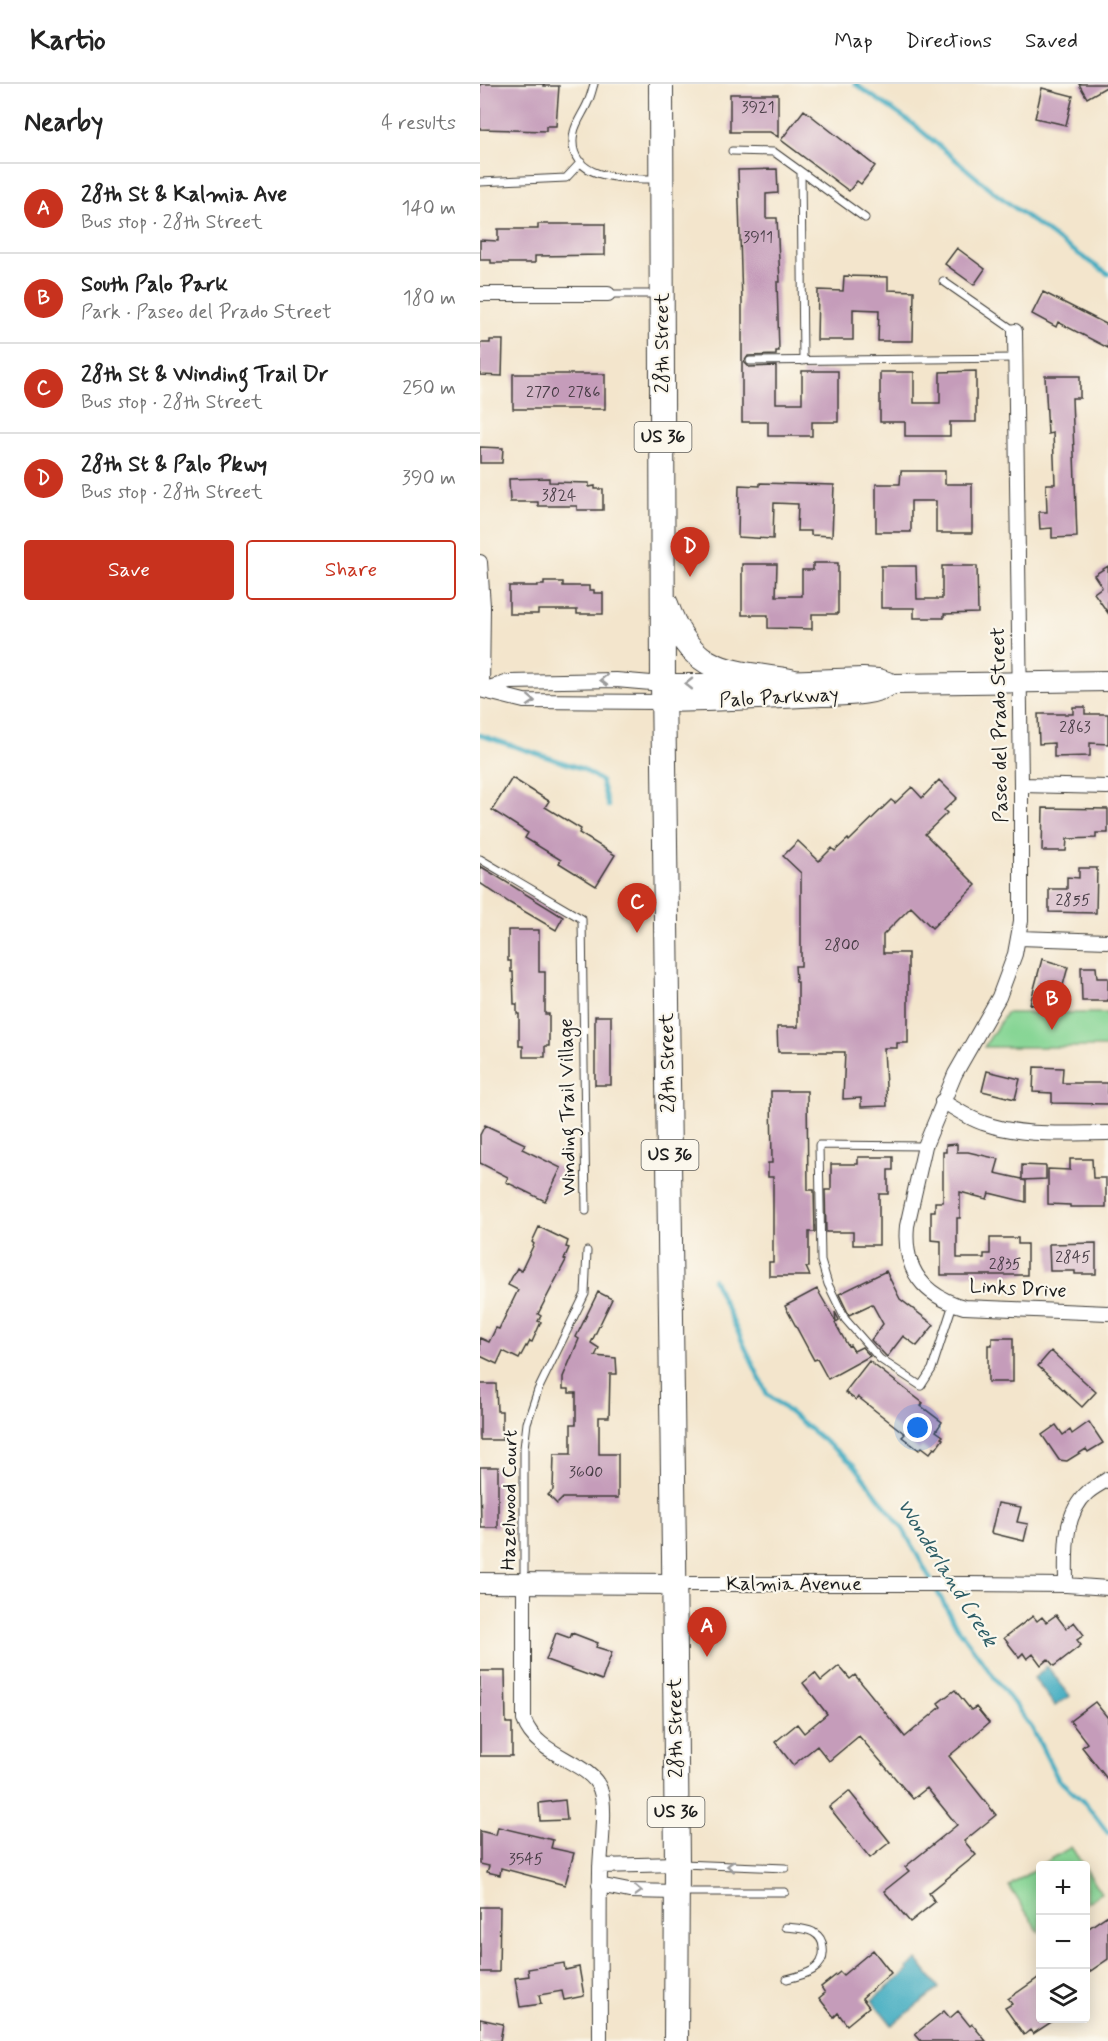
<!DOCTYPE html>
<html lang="en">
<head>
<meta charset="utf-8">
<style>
	body { margin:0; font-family:Mynerve,sans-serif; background:#f6f6f6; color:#222 }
	.controls { position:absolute; right:18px; bottom:18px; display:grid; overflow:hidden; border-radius:6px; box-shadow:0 3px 15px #0003 }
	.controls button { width:54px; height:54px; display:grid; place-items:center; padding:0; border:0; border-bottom:2px solid #e0e0e0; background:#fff; color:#222; font:30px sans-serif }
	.you { position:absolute; left:438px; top:1344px; width:21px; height:21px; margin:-15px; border:4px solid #fff; border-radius:50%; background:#1a73e8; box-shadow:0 0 0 9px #1a73e833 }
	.badge { display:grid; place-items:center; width:39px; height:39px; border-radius:50%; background:#c8321e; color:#fff; font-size:20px; font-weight:700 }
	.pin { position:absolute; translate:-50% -50px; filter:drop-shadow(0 2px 3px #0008) }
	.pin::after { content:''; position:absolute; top:32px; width:21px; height:18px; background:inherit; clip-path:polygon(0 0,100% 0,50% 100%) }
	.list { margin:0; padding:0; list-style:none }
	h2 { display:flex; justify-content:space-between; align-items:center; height:78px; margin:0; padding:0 24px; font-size:26px }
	h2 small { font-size:20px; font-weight:400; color:#767676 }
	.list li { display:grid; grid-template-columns:39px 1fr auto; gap:18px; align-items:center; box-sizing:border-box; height:90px; padding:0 24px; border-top:2px solid #e0e0e0 }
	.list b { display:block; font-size:22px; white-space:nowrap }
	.list p { margin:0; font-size:20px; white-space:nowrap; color:#767676 }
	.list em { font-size:20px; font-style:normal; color:#767676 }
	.actions { display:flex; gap:12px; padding:18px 24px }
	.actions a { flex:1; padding:14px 0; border:2px solid #c8321e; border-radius:6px; text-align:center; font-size:21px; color:#c8321e }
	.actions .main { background:#c8321e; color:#fff }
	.icon { flex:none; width:33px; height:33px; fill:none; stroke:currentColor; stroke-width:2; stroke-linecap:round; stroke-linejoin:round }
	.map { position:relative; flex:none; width:628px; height:1957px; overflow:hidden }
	header { display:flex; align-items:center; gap:36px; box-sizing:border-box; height:84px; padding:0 30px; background:#fff; border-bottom:2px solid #e0e0e0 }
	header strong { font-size:28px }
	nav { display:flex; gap:33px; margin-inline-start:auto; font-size:21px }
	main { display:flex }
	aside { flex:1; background:#fff }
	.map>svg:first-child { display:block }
	.green { fill:#86d594; stroke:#517858; stroke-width:1.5 }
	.water { fill:#41acc1; stroke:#2e646e; stroke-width:1.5 }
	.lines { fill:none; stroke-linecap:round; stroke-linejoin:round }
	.stream { stroke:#41acc1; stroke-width:4.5 }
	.building { fill:#c59cba }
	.lane-casing { stroke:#3c3a36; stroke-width:9 }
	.street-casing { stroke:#3c3a36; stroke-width:16 }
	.secondary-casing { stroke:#3c3a36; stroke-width:22 }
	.highway-casing { stroke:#3c3a36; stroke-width:26 }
	.lane { stroke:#fff; stroke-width:7 }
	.street { stroke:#fff; stroke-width:14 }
	.secondary { stroke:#fff; stroke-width:20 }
	.highway { stroke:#fff; stroke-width:24 }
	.oneway { stroke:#999 }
	.labels { text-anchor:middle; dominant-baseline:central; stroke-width:4.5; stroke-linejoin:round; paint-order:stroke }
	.number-label { font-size:16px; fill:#463c44 }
	.shield { fill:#fbf7ec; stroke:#5f5e5a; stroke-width:1.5 }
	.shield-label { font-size:18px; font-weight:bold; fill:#1c1c1c }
	.street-label { font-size:20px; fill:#1c1c1c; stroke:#fbf7ec }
	.water-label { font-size:21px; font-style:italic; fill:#2d5d66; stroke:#fbf7ec }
</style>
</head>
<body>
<header>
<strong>Kartio</strong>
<nav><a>Map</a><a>Directions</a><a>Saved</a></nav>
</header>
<main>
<aside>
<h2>Nearby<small>4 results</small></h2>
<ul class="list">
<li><span class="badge">A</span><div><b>28th St &amp; Kalmia Ave</b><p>Bus stop · 28th Street</p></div><em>140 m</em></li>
<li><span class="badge">B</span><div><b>South Palo Park</b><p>Park · Paseo del Prado Street</p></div><em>180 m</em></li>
<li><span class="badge">C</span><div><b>28th St &amp; Winding Trail Dr</b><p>Bus stop · 28th Street</p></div><em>250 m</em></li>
<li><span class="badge">D</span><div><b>28th St &amp; Palo Pkwy</b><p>Bus stop · 28th Street</p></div><em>390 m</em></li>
</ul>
<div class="actions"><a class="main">Save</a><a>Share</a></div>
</aside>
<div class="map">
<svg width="628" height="1957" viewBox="0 0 628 1957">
	<rect width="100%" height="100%" fill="#fbf7ec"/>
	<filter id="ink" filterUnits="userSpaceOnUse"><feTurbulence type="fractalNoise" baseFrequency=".0167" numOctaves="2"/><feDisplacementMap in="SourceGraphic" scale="12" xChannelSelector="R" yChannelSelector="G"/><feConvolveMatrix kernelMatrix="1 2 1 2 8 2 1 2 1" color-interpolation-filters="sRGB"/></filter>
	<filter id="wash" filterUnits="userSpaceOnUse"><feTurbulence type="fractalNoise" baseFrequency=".008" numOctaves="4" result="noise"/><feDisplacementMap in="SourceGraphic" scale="24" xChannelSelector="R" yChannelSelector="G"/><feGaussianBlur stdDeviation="1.35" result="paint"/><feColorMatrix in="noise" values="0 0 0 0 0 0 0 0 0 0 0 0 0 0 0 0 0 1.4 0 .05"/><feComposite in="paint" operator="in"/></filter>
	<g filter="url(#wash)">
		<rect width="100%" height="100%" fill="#f3e5cc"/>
		<!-- green -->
		<path class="green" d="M526,929H628V963H504Z
			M591,1763L603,1781H561Z
			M560,1782V1847L559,1848L529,1802Z
			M606,1785L621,1809L606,1819Z"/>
		<!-- water -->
		<path class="water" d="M567,1582L590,1612L575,1622L554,1594L564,1586V1584Z
			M437,1876L459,1904L412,1941L392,1916L429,1886L427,1884Z"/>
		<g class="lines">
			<!-- stream -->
			<path class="stream" d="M375,0L433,40L515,109L575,154L628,190
				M0,651L103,685L121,697L128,722
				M233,1195L287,1310L374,1381L423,1445L475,1540L552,1644L578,1695L606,1720L628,1749"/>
		</g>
		<g id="blocks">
			<!-- building -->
			<path class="building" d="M0,0H64V2H79L76,42H66V47L0,45Z
				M599,0H628V2L607,14Z
				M562,4L593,12L586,41L555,34Z
				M250,10H298V53L290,48H250Z
				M324,26L395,82L381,100L377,97L369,107L301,56Z
				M297,85L298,109L286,110V134H297L300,198H297L299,267H296V271L268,272L264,278L269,283L296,282V319H322V287H358V338H332V352H288V338H262V219L258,86Z
				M58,140H125V171L55,172V179H11V176H0V156L18,157V145H58Z
				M477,164L505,185L494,201L465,180Z
				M364,192L408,193V206L434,207L433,257H398L399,226L373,225V256H337L338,206L363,207Z
				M563,208L628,241V264L578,238L576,243L552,230Z
				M10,256H23L22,292L0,291V259H10Z
				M496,287V338H470V352H425V338H400V288H434V319H460V288Z
				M33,290H125V325H33Z
				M565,292H600V314H592L597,453L572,454V444L560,445L559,428H567L566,400H575L573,349L568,350Z
				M0,363L23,364L22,379H0Z
				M421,387H465V400H492V449H456V417H431V448H396V400H420Z
				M69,394V398L109,399V403L115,402V405H123V426H97V422H58V418H30L29,395Z
				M280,399L354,401L352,452L331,451V447H317L318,420L294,419L293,455L258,453L259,401L280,402Z
				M333,479H358V530H332V545L288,544V531H262V480H297L296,512H322V486H333Z
				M401,482H436L437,515H462V482H497L498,529L464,530V534H434V524H401Z
				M628,482V529L614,509L622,503L614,491Z
				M64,498H83V502H109V506H114V509H123V530H97V526H58V530H29V502H57V501H64Z
				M593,623H605V630H628V660L610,659V672L574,673V659L559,660L558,630H593Z
				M32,694L69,717L65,723L101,745L99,749L135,771L116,802L79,779L81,776L45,754L48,749L12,726Z
				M459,696L477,714L464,726L467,729L445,750L496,801L452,844L431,823L403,851V869H428V959H417V964H404L407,1022L381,1023V1014L363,1015L365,968H298L297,943H318V898H316L315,882H321V789L303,772L318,757L339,777L352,764L355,767L368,755L369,757L411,716L415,719L432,703L442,714Z
				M563,724L628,725V749H616V754L587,755L586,767H562Z
				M0,782L83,833L76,846L30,819L0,799Z
				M599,784H617L616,829L569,828V805H587V793L599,794Z
				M28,846H59V888H65V930H69V962H65V973H43V962H39V930H37V920H34L33,888H31V877H28Z
				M562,875L588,883L576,927L550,920Z
				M601,883H616L617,894H628V917H602Z
				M115,932H131V1001H115Z
				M554,983L583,984L582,999H628V1020L572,1019V1009L553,1008Z
				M507,987L540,995L535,1015L502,1007Z
				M291,1007H327L328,1106H334L335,1148H329V1183H326L330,1192H289V1178H293V1093H288V1079H292Z
				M5,1041L45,1060L42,1065L81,1084L65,1117L26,1098L28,1093L0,1079V1051Z
				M477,1060V1068H488L519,1075L515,1089L542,1095V1081L566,1082V1095L542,1096L546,1097V1118L509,1109L507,1115L480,1108V1134H477V1174H504V1170H510V1154H538V1160H547V1191H461V1157L451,1156V1127H455V1118H463V1068H466V1061Z
				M378,1073H413V1086H408V1110H399V1161H373V1148H346L345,1106H351V1080H378Z
				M590,1075H612L613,1094H626V1123H590V1121L568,1120V1085L590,1086Z
				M59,1143L88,1157L86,1163L89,1164L84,1175L86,1176L58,1230L61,1232L58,1237L61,1238L52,1258L50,1257L47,1263L46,1262L39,1275L23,1267L17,1280L0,1272V1254L9,1258L16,1244L19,1245L38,1206L28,1201L37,1184L41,1187L54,1160L52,1158Z
				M616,1159V1190H595V1187H570L569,1160Z
				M406,1187L420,1215L454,1241L437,1262L423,1252L407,1273L391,1256L403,1240L392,1220L369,1231L359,1210Z
				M337,1205L356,1238L355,1228L359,1236L355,1239L368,1262L370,1261L374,1267L382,1263L390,1272L348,1295L337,1275L334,1276L305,1222Z
				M118,1208L132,1215L111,1259L119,1264L115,1272L136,1274L137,1290H130L129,1333H119V1370H138V1414H83L77,1420L68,1411L73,1406L74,1370H91V1340H96V1309H89V1305H83V1293L99,1255L96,1253Z
				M512,1254H533V1298H508V1261H512Z
				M571,1267L616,1308L602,1323L558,1282Z
				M389,1277L443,1319L441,1322L462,1338L456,1347L463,1352L461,1354L463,1355L456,1365L454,1364L450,1369L442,1363L439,1366L422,1353L425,1350L378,1313L376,1316L365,1308Z
				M0,1300H16L17,1327H22V1356H0Z
				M609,1338L623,1359L608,1368L606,1365L587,1377L579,1376L562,1351L576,1341L583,1351L590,1346L592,1350Z
				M0,1383H18V1444H1Z
				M518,1419L541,1423L537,1438L548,1440L544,1457L511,1449Z
				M576,1531L586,1544L594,1538L604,1551L597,1556L601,1561L574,1582L568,1575L561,1581L553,1570L547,1575L543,1569L539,1573L524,1554L553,1532L557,1537L562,1533L566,1538Z
				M76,1549L90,1554L92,1549L118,1559L116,1563L132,1568L122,1596L66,1576Z
				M359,1582L370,1595L375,1591L425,1653L461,1623L458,1619L475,1606L491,1626L496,1623L509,1639L469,1672L516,1731L484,1757L496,1771L449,1809L455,1818L430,1838L404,1807L429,1787L425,1783L477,1741L447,1704L433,1715L379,1652L349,1677L337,1662L313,1681L295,1658L317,1640L324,1649L347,1630L323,1599L335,1589L341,1597Z
				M0,1587H25L26,1639H32V1672H0Z
				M615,1618L628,1634V1696L602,1663L607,1659L590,1637Z
				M369,1707L410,1758L390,1774L349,1723Z
				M85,1716L87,1736L60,1737L59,1719Z
				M18,1743L73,1756L71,1764L94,1769L85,1801L21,1784L20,1791L7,1788L9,1782L0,1780V1747L16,1751Z
				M0,1823H20L19,1888H0Z
				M628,1831V1875L606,1890V1846Z
				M393,1866L411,1889L382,1914L389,1923L367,1941L358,1929L354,1933L339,1914L345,1909L341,1903L360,1888L363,1891Z
				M84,1879L85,1886L99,1883L104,1912L84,1916L82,1907L59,1911L61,1920L40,1923L35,1894L49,1892L48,1885Z
				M561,1892V1935H576L553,1950L550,1946L544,1951L525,1924L532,1920L528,1915Z
				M464,1927L470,1934L478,1927L490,1942L492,1940L506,1957H441L435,1950Z
				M0,1935L23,1940L20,1957H0Z"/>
		</g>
	</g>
	<g filter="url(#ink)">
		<use href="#blocks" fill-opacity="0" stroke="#3c3a36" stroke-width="1.5"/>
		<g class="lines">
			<!-- lane casing -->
			<g class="lane-casing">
				<path id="lane" d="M114,0C112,6 111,12 108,18C104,28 96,38 94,48C84,97 145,95 177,95
					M252,67L294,68L385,134
					M321,88L323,277
					M0,98L86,94L101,78
					M463,197L535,247
					M128,210H177
					M270,277L535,274
					M0,775L102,835L106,1127
					M445,1062L339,1061L341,1177L348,1200L365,1235L400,1275L441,1302L452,1285L473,1220
					M44,1496V1364L47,1339L58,1306L105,1210L107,1167
					M202,1780L305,1784
					M200,1808H305
					M305,1843C314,1844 325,1844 333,1848C340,1852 343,1857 343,1864C346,1886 324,1891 307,1895"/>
			</g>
			<!-- street casing -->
			<g class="street-casing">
				<path id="street" d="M0,210H128
					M535,247L541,701V837L535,870L519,913L475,990L445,1062L427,1142C423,1185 443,1212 484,1223L628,1229
					M0,478L3,522L2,606
					M0,606L44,617L183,618
					M2,606L29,598L136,596L183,600
					M541,701L628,703
					M539,854L628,857
					M462,1017C476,1025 488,1034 503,1039C542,1053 587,1049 628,1049
					M44,1499V1636C57,1673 110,1677 120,1705C127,1723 120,1767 120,1787C119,1844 120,1901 120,1957
					M195,1500H485L586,1501L628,1504
					M586,1501C586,1470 582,1431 608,1408C614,1403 622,1399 628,1395
					M120,1782L197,1780
					M119,1801L149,1807L197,1808"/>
			</g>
			<!-- secondary casing -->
			<g class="secondary-casing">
				<path id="secondary" d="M183,600H221L383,594L399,595L413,600L628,597
					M183,618C236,617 288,615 341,612C365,611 392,613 413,600
					M0,1499L195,1500"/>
			</g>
			<!-- highway casing -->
			<g class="highway-casing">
				<path id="highway" d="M181,0L183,600L194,1472L197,1780L196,1957
					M186,520C211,590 246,587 311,597"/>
			</g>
			<!-- lane -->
			<use href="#lane" class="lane"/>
			<!-- street -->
			<use href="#street" class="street"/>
			<!-- secondary -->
			<use href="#secondary" class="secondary"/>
			<!-- highway -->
			<use href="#highway" class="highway"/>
		</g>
		<!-- one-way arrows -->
		<defs><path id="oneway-chevron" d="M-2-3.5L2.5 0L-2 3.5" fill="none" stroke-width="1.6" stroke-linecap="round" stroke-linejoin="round" transform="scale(1.5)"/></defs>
		<g class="oneway">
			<use href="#oneway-chevron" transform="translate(124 596) rotate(179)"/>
			<use href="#oneway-chevron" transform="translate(209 600) rotate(-179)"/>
			<use href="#oneway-chevron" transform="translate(51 617) rotate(3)"/>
			<use href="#oneway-chevron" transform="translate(251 1782) rotate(-178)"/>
			<use href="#oneway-chevron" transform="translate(158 1807) rotate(2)"/>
		</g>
	</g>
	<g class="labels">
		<!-- number labels -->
		<g class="number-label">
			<text x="278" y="23">3921</text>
			<text x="278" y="153">3911</text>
			<text x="63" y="308">2770</text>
			<text x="104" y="308">2786</text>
			<text x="79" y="411">3824</text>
			<text x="595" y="643">2863</text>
			<text x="593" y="816">2855</text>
			<text x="362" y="861">2800</text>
			<text x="593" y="1173">2845</text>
			<text x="525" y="1180">2835</text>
			<text x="106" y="1388">3600</text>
			<text x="46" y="1775">3545</text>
		</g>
		<!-- shield labels -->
		<g class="shield">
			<rect x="154.5" y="338" width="57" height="30" rx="4.5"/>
			<rect x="161.5" y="1056" width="57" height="30" rx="4.5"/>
			<rect x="167.5" y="1713" width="57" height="30" rx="4.5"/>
		</g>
		<g class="shield-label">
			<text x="183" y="353">US 36</text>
			<text x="190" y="1071">US 36</text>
			<text x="196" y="1728">US 36</text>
		</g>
		<!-- street labels -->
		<g class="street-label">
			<text transform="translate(182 259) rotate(-90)">28th Street</text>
			<text transform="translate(299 614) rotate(-3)">Palo Parkway</text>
			<text transform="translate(520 641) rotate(-91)">Paseo del Prado Street</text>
			<text transform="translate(188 979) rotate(-91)">28th Street</text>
			<text transform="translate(88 1023) rotate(-91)">Winding Trail Village</text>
			<text transform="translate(538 1205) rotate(3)">Links Drive</text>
			<text transform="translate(30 1416) rotate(-89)">Hazelwood Court</text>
			<text x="314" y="1500">Kalmia Avenue</text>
			<text transform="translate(196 1644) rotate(-91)">28th Street</text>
		</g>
		<!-- water labels -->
		<g class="water-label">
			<text transform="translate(467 1489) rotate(58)">Wonderland Creek</text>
		</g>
	</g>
</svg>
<div class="controls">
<button>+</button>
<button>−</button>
<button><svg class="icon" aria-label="layers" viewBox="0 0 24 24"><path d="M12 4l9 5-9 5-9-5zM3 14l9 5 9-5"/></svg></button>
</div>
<div class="you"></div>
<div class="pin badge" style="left:227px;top:1573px">A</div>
<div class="pin badge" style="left:572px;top:946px">B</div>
<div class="pin badge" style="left:157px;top:849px">C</div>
<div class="pin badge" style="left:210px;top:493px">D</div>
</div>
</main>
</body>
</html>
